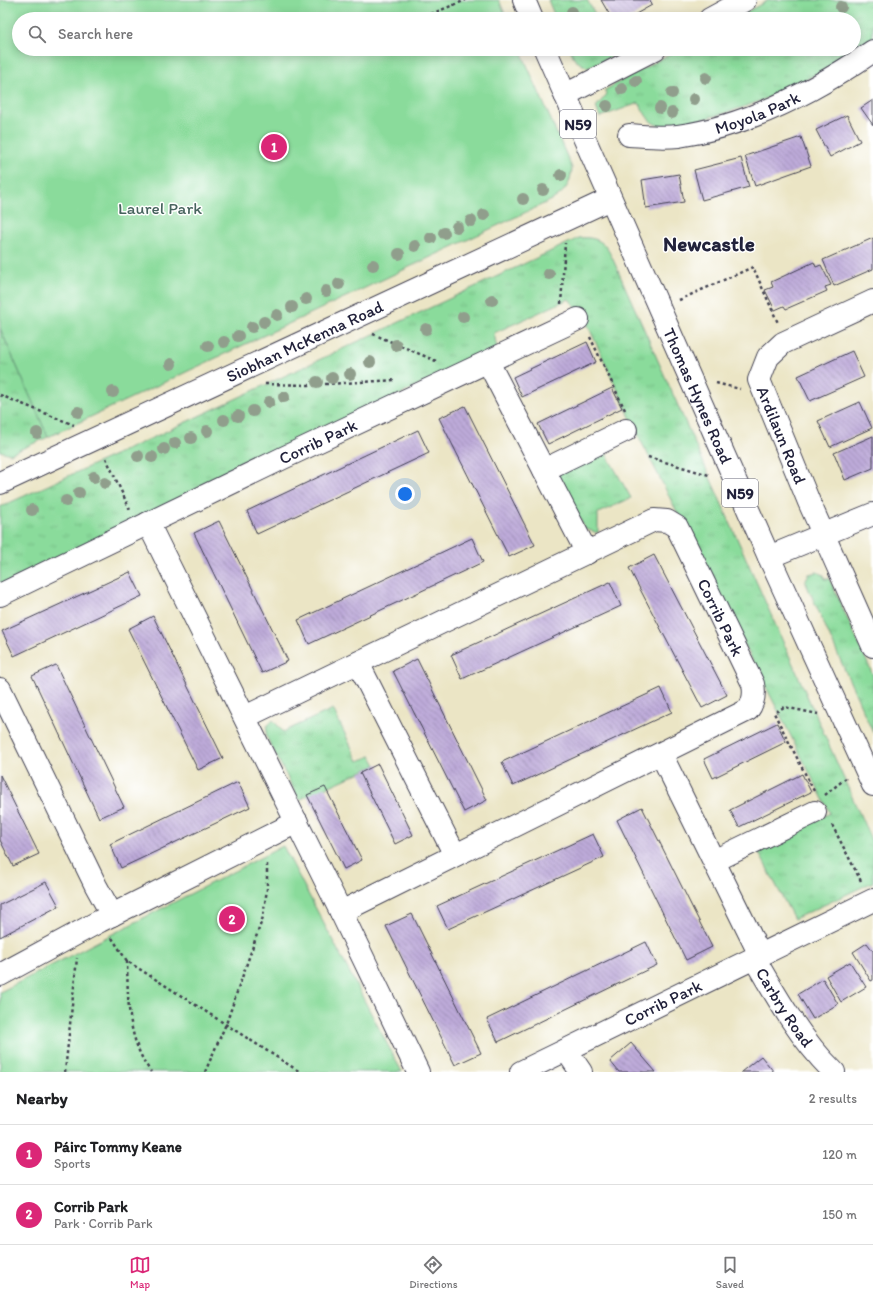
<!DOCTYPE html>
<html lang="en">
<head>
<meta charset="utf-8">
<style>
	body { margin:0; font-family:Itim,sans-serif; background:#f6f6f6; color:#202124 }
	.you { position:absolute; left:405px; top:494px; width:14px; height:14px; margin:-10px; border:3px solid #fff; border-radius:50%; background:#1a73e8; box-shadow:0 0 0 6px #1a73e833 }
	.badge { display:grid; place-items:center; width:26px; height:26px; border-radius:50%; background:#db2777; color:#fff; font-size:13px; font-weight:700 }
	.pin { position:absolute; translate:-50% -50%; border:2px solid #fff; box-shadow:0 1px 4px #0006 }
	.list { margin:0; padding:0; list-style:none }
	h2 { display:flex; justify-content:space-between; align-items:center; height:52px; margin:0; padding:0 16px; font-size:17px }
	h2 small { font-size:13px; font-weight:400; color:#757577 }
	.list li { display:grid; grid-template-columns:26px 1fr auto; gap:12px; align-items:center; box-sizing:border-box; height:60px; padding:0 16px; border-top:1px solid #e0e0e0 }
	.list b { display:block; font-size:15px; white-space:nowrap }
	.list p { margin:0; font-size:13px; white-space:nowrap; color:#757577 }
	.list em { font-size:13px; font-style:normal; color:#757577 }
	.icon { flex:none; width:22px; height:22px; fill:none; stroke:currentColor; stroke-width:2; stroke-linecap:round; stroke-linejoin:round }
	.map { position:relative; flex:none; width:873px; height:1072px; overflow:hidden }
	.search { position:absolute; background:#fff; box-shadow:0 2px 10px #0003; left:12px; right:12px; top:12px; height:44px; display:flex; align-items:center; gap:10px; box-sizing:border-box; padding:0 14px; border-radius:22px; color:#757577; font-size:15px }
	.sheet { height:172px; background:#fff }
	nav { display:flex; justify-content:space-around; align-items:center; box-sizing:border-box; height:56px; border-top:1px solid #e0e0e0; background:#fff; font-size:11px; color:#757577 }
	nav a { display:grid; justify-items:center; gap:2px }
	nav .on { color:#db2777 }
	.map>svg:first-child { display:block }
	.grass { fill:url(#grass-tufts); stroke:#567e6b }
	.park { fill:#8adb9b; stroke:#567e6b }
	.building { fill:url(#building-back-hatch) }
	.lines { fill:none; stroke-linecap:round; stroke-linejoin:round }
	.street-casing { stroke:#403f50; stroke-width:24 }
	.secondary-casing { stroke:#403f50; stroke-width:24 }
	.primary-casing { stroke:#403f50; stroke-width:24 }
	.path { stroke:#403f50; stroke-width:2.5; stroke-dasharray:3 3; stroke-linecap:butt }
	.street { stroke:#fff; stroke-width:22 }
	.secondary { stroke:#fff; stroke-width:22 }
	.primary { stroke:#fff; stroke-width:22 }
	.tree { fill:#909e8c }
	.labels { text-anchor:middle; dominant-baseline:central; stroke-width:3; stroke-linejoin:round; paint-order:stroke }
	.shield { fill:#fff; stroke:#646476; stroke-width:1 }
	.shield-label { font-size:16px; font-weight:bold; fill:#22223b }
	.street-label { font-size:17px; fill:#22223b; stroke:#fff }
	.park-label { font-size:17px; fill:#46635d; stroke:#fff }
	.district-label { font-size:21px; font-weight:bold; fill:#22223b; stroke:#fff }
</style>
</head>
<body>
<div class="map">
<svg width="873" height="1072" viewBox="0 0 873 1072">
	<defs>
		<pattern id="grass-tufts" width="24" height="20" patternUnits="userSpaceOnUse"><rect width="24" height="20" fill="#8adb9b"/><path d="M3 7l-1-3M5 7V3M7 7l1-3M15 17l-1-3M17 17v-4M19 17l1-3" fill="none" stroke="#77bc86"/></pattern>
		<pattern id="building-back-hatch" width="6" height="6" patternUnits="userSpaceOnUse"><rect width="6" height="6" fill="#bdaad9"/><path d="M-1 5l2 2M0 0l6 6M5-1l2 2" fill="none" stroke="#998ab1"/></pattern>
	</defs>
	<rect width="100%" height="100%" fill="#fff"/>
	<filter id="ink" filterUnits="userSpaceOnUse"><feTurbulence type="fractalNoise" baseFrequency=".025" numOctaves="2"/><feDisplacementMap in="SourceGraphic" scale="8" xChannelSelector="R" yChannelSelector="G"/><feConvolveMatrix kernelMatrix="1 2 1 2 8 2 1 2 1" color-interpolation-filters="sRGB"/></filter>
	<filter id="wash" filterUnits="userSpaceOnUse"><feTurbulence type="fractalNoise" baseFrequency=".012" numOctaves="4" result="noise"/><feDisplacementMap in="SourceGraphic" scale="16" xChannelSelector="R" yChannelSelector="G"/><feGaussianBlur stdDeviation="0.9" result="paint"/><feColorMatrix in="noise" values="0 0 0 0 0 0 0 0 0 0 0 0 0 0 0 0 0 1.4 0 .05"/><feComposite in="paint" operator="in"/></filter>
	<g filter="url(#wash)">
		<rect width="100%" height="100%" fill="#ebe5c5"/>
		<!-- grass -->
		<path class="grass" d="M548,0H587L598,19H556Z
			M769,0H873V38C819,77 759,107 694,121C683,124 669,129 658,125C648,123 644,111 639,103L600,117L596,107L607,94L605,90L679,49H854V19H733Z
			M570,49H614L617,54L588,68L575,60Z
			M579,238C602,236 607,246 615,264L873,844V882L794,919L758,851L830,813L640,439L585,319L569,299L494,333L497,348L0,586V507L152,438Z
			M0,328L48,437L10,454L0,451Z
			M604,450L631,498L598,513V533L585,529L557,474Z
			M817,572L823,575L826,580L829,578L873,675V733L805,581L809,574Z
			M333,709L358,761L371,756L376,765L299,800L266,736L267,726L273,720L283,732Z"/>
		<!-- park -->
		<path class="park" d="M0,0H499L507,19H19V49H520L572,168C571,184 565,192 552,200L48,437L0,328Z
			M283,846L402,1072H0V992Z"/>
		<g id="blocks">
			<!-- building -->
			<path class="building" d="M601,0H650L652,5L627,19H612Z
				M873,100V125L861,108Z
				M847,115L860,141L830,157L816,130Z
				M801,137L811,166L755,186L745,156Z
				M741,158L749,187L702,200L694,170Z
				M679,174L684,202L646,208L642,180Z
				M873,238V269L834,286L823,260Z
				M814,262L816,267L821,265L831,285L825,287L827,291L786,309L784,306L775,310L765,290L773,287L771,282Z
				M587,342L596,362L522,397L513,377Z
				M852,351L864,377L810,401L798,376Z
				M612,388L622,408L548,444L538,424Z
				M860,402L872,428L830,447L818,421Z
				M465,406L535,545L509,557L439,418Z
				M418,430L429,453L257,534L247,511Z
				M873,436V468L845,480L834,453Z
				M219,521L288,661L262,673L194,533Z
				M472,538L483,562L309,644L298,620Z
				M654,555L727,695L702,708L629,568Z
				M130,572L142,596L14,656L2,631Z
				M610,582L621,606L462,679L451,655Z
				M153,616L223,758L198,770L128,629Z
				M417,659L487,800L464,812L393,671Z
				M56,665L124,807L99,818L32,676Z
				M661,688L672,712L513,786L502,762Z
				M777,723L786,742L713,778L704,759Z
				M378,764L413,835L395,844L360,773Z
				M802,774L811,792L739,827L730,810Z
				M0,775L39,854L13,866L0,840Z
				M238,782L250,807L121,868L110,844Z
				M325,787L362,860L344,869L307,795Z
				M642,807L712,947L686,960L617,820Z
				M593,834L604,857L448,929L437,906Z
				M46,882L59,906L0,937V905Z
				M412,914L481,1053L455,1065L386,926Z
				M646,942L657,965L498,1042L487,1019Z
				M867,943L873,951V980L871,981L853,952Z
				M850,962L866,987L841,1002L826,976Z
				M823,979L838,1004L813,1019L798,994Z
				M631,1043L643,1057L656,1072H619L610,1061Z
				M761,1056L774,1072H741Z"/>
		</g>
	</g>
	<g filter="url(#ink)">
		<use href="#blocks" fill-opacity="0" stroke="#403f50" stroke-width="1"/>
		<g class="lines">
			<!-- street casing -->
			<g class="street-casing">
				<g id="street">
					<path d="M710,19L745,0"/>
					<path d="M565,95L655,49"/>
					<path id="s1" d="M629,135C645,136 662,138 678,136C749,126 815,91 873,51"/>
					<path id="s2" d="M873,301L783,343L768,357L759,380L809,502L873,646"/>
					<path d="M488,362L587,553"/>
					<path d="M544,470L626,430"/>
					<path d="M148,523L341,912L418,1072"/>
					<path d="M769,557L873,514"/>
					<path id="s3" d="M0,595L283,458L578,319"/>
					<path d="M358,663L455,855"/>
					<path d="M0,689L96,886L112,915"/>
					<path id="s4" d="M245,717L654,520L667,521L677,527L753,684C755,694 754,702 748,710L341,912"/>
					<path d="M661,754L760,955"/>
					<path d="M714,861L815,812"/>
					<path id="s5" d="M754,958C777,998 801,1040 834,1072"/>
					<path d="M0,975L100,921L297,822"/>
					<path d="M566,1050L581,1072"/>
					<path id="s6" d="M521,1072L873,900"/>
				</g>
			</g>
			<!-- secondary casing -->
			<g class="secondary-casing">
				<g id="secondary">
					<path id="s7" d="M0,483L610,199"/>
				</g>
			</g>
			<!-- primary casing -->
			<g class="primary-casing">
				<g id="primary">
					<path d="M524,0L532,19"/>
					<path id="s8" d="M545,49L769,557L873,785"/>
				</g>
			</g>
			<!-- path -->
			<path class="path" d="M431,14L466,0
				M679,300L753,267L778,323
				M561,304L565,243
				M373,334L436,361
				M590,337L625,410
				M716,383L740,389
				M265,384L309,385L396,380
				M0,395L74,425
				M648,457L709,475
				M106,458L130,510
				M814,791L774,713L784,707L818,714
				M825,795L846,778
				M832,825L862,883
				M112,938L127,961L300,1072
				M127,961C128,1001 127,1039 151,1072
				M65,1072L77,958
				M205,1072L226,1024L263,917L267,889V862"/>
			<!-- street -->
			<use href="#street" class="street"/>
			<!-- secondary -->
			<use href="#secondary" class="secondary"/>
			<!-- primary -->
			<use href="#primary" class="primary"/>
		</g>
		<!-- trees -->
		<g class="tree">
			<circle cx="841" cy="7" r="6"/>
			<circle cx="572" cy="12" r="6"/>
			<circle cx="706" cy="78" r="6"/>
			<circle cx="636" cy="81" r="6"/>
			<circle cx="622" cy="89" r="6"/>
			<circle cx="672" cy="93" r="6"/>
			<circle cx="694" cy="99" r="6"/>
			<circle cx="607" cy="106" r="6"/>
			<circle cx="660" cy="108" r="6"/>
			<circle cx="672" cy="113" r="6"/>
			<circle cx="561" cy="175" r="6"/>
			<circle cx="543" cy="190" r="6"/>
			<circle cx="523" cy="199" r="6"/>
			<circle cx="484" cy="215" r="6"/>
			<circle cx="471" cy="221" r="6"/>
			<circle cx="457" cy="227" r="6"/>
			<circle cx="444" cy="233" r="6"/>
			<circle cx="431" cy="238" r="6"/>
			<circle cx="415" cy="246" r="6"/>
			<circle cx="399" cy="254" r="6"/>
			<circle cx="373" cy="265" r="6"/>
			<circle cx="549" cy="274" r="6"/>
			<circle cx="339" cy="284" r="6"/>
			<circle cx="326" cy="291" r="6"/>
			<circle cx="306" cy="299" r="6"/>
			<circle cx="492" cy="300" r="6"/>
			<circle cx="292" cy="307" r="6"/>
			<circle cx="277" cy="315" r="6"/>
			<circle cx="463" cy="317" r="6"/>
			<circle cx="264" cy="322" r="6"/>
			<circle cx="252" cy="327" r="6"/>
			<circle cx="426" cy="329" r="6"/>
			<circle cx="238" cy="336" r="6"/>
			<circle cx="224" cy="342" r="6"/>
			<circle cx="396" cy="345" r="6"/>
			<circle cx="208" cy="346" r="6"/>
			<circle cx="370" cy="362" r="6"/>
			<circle cx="171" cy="364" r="6"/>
			<circle cx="350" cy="374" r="6"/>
			<circle cx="332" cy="378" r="6"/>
			<circle cx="317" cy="382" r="6"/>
			<circle cx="113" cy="392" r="6"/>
			<circle cx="284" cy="397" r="6"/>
			<circle cx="269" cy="402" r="6"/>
			<circle cx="253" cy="411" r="6"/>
			<circle cx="78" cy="412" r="6"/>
			<circle cx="238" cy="416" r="6"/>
			<circle cx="224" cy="420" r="6"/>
			<circle cx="207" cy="431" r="6"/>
			<circle cx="37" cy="433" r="6"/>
			<circle cx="191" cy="438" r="6"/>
			<circle cx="175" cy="443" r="6"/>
			<circle cx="164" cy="449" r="6"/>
			<circle cx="138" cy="456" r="6"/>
			<circle cx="152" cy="457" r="6"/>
			<circle cx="94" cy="477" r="6"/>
			<circle cx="105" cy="483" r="6"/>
			<circle cx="79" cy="493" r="6"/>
			<circle cx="66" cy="501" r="6"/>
			<circle cx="32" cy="510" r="6"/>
		</g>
	</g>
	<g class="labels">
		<!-- shield labels -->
		<g class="shield">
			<rect x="560" y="110" width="36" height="28" rx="3"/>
			<rect x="722" y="479" width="36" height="28" rx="3"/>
		</g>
		<g class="shield-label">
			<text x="578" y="124">N59</text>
			<text x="740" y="493">N59</text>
		</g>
		<!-- street labels -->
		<g class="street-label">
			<text stroke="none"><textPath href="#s1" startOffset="132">Moyola Park</textPath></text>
			<text stroke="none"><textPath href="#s7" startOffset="336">Siobhan McKenna Road</textPath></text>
			<text stroke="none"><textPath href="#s8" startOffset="379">Thomas Hynes Road</textPath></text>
			<text stroke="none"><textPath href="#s2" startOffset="204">Ardilaun Road</textPath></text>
			<text stroke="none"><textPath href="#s3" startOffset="353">Corrib Park</textPath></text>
			<text stroke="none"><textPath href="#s4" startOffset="579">Corrib Park</textPath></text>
			<text stroke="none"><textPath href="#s6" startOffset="158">Corrib Park</textPath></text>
			<text stroke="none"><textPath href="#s5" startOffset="58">Carbry Road</textPath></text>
		</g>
		<!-- park labels -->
		<g class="park-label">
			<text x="160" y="208">Laurel Park</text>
		</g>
		<!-- district labels -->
		<g class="district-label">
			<text x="709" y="243">Newcastle</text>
		</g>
	</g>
</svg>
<div class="you"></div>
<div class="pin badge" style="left:274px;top:147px">1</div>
<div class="pin badge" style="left:232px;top:919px">2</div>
<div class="search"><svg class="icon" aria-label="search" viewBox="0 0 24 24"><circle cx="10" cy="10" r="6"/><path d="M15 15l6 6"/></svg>Search here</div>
</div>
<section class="sheet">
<h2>Nearby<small>2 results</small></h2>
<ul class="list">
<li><span class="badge">1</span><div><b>Páirc Tommy Keane</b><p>Sports</p></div><em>120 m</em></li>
<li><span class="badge">2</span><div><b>Corrib Park</b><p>Park · Corrib Park</p></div><em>150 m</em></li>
</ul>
</section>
<nav>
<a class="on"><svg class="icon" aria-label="map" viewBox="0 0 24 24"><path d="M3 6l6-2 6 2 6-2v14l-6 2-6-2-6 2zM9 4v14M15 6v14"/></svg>Map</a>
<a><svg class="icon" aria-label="directions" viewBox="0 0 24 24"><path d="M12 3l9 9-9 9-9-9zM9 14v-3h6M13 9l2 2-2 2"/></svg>Directions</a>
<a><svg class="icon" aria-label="saved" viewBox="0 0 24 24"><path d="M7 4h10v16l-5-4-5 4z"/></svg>Saved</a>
</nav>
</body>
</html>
